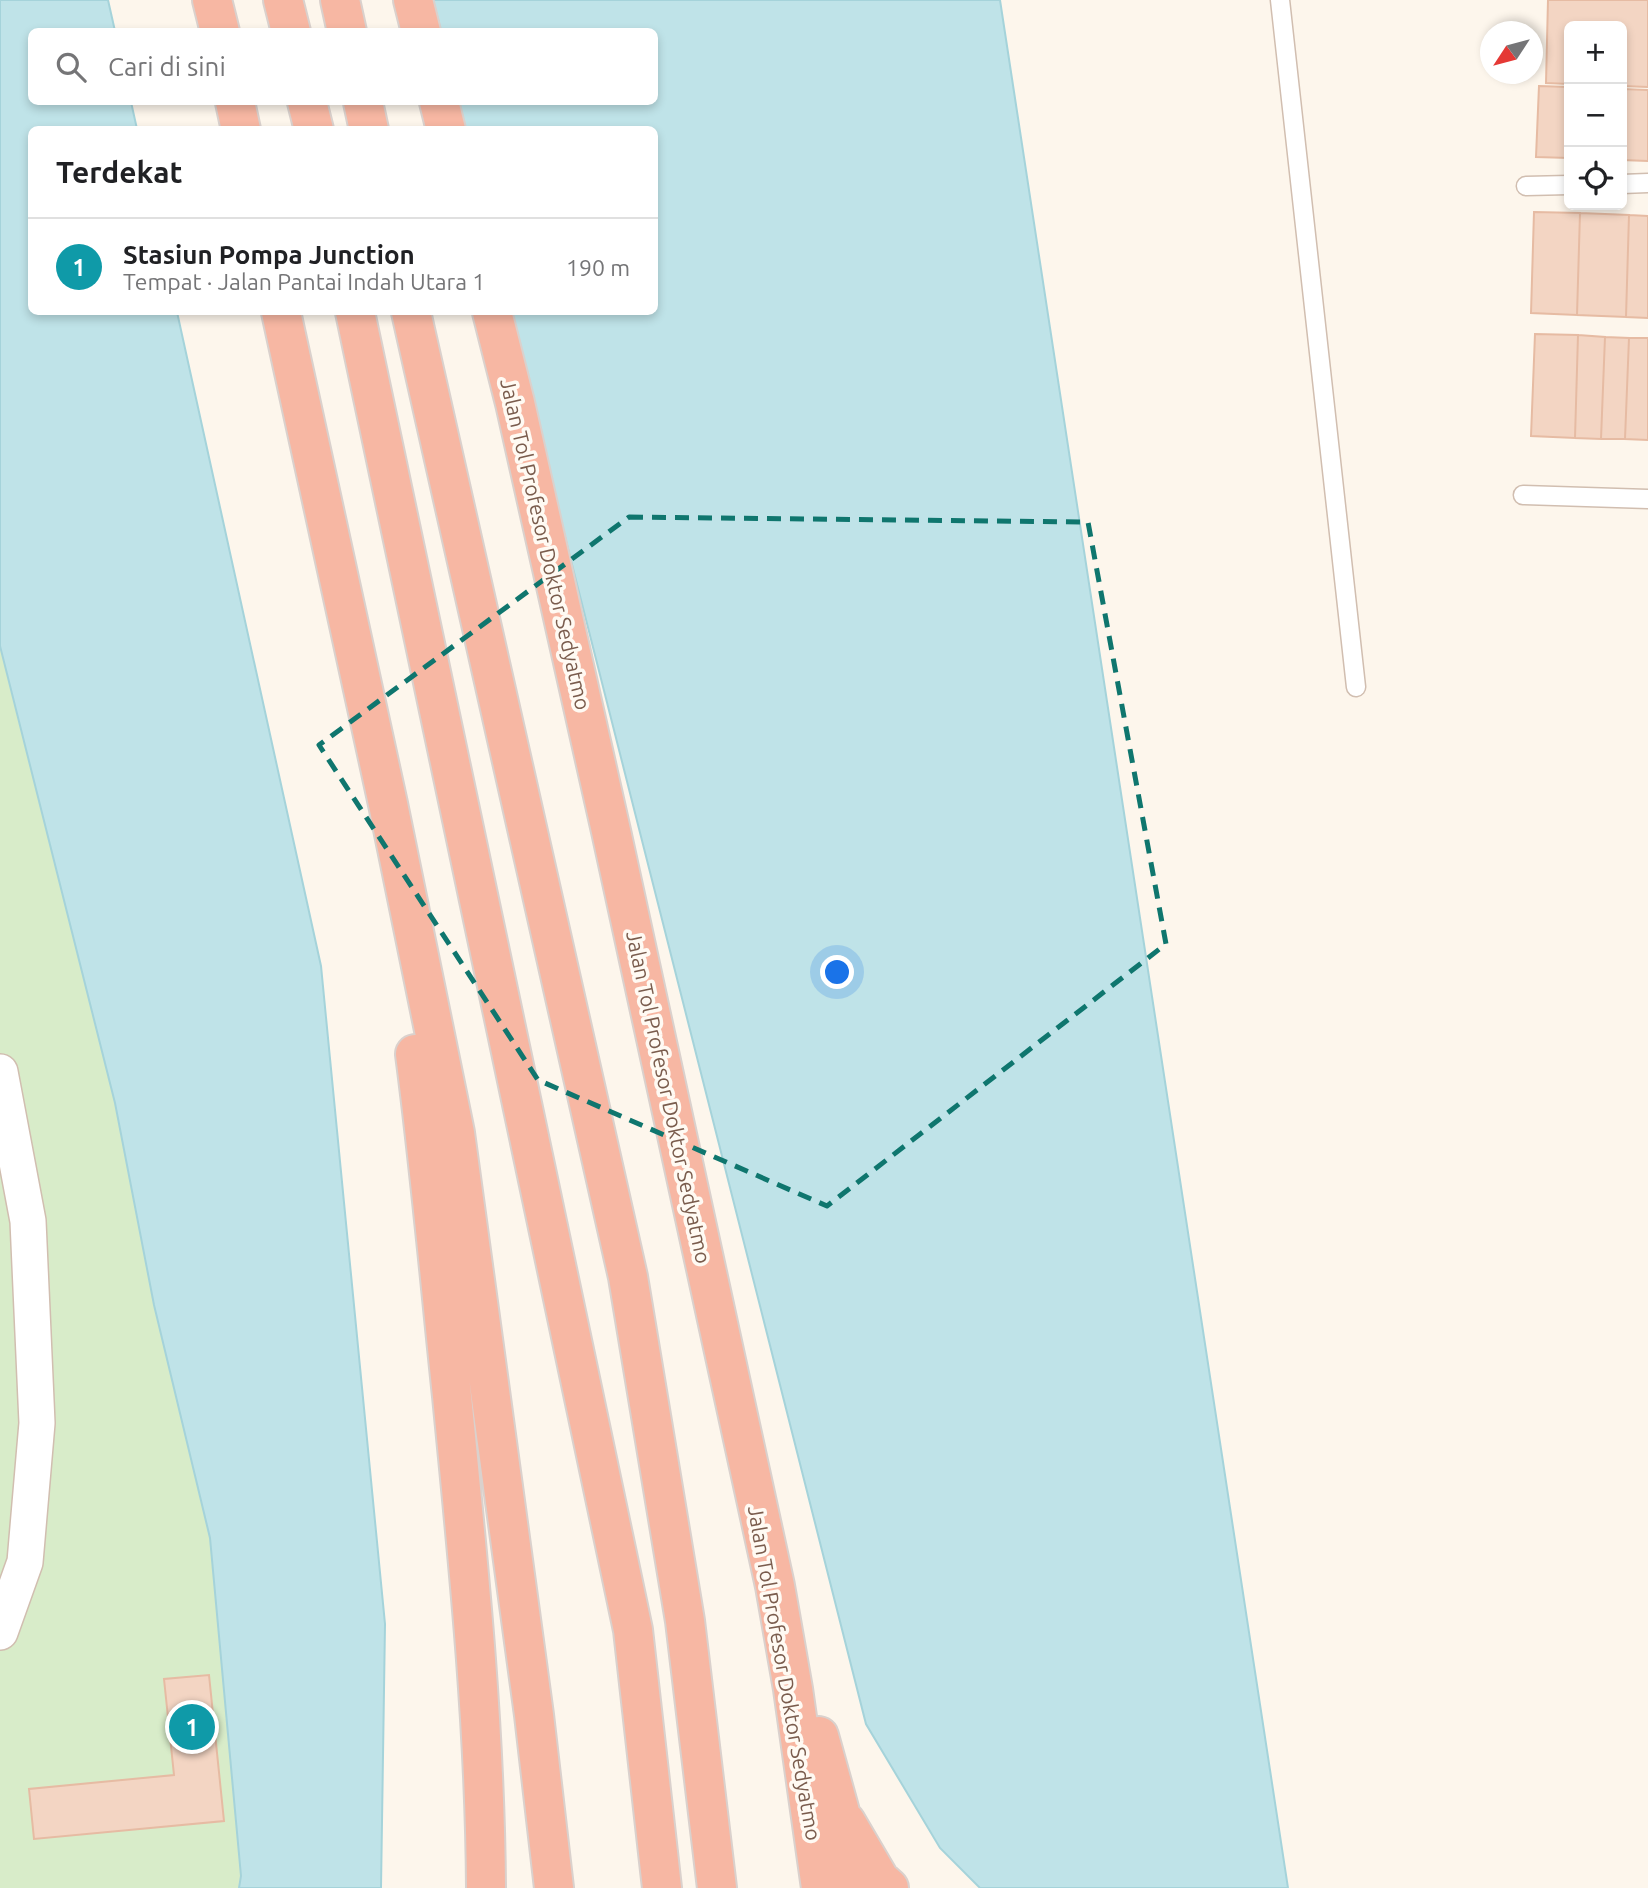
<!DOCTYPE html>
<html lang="id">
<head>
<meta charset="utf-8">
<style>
	body { margin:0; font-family:Ubuntu,sans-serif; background:#f6f6f6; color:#202124 }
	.controls { position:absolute; right:21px; top:21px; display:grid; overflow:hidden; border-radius:10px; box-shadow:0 4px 10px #0003 }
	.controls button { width:63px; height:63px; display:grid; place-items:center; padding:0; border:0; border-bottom:2px solid #e0e0e0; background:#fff; color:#202124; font:35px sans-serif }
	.compass { position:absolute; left:1480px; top:21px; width:63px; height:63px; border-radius:50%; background:#fff; box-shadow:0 4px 10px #0003; rotate:234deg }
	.you { position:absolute; left:838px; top:973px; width:24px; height:24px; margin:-18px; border:5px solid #fff; border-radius:50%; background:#1a73e8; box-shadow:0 0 0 10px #1a73e833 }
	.badge { display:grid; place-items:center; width:46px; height:46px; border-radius:50%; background:#111827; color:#fff; font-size:23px; font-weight:700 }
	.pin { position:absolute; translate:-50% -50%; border:4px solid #fff; box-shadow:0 2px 7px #0006 }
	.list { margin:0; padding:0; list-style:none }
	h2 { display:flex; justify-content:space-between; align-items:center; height:91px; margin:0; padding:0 28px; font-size:30px }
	h2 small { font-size:23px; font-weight:400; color:#757577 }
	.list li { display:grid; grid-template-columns:46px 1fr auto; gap:21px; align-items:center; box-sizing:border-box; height:98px; padding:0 28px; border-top:2px solid #e0e0e0 }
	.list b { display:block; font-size:26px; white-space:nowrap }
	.list p { margin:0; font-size:23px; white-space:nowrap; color:#757577 }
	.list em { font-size:23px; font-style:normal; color:#757577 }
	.icon { flex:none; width:38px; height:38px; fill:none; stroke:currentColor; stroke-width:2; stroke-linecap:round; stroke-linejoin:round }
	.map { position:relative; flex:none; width:1648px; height:1888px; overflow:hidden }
	.search { position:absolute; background:#fff; box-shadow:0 4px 10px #0003; left:28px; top:28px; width:630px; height:77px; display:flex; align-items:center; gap:18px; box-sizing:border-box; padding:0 24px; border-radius:10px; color:#757577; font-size:26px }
	.panel { position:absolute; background:#fff; box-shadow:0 4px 10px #0003; left:28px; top:126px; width:630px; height:189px; border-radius:10px }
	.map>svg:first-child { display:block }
	.green { fill:#d8ecc9 }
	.water { fill:#bfe3e8; stroke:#a5d3da; stroke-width:2 }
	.building { fill:#f3d5c3; stroke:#e6bba3; stroke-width:2 }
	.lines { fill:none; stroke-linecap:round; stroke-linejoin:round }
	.lane-casing { stroke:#d1beb0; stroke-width:21 }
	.street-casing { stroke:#d1beb0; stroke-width:38 }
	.highway-casing { stroke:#dad1cd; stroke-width:42 }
	.lane { stroke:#fff; stroke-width:18 }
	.street { stroke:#fff; stroke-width:35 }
	.highway { stroke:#f7b7a3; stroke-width:38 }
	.marked { fill:none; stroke:#0f766e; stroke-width:5; stroke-dasharray:14 9; stroke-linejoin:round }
	.labels { text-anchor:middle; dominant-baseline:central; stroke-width:7; stroke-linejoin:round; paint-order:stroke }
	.street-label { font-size:21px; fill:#7a5c4d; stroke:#fffaf3 }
</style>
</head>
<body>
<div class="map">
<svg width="1648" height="1888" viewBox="0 0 1648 1888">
	<rect width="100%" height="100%" fill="#fdf6ec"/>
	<!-- green -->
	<path class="green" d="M0,646L115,1103L154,1305L210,1538L241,1876L239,1888H0Z"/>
	<!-- water -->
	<path class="water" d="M0,0H108L115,31L32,32V102H131L137,129L32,130V312H177L321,966L385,1624L381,1888H239L241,1876L210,1538L154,1305L115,1103L0,646Z
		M433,0H1000L1288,1888H980L940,1848L866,1724L508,312H654V130L464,129L457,102H654V32L441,31Z"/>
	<!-- building -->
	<path class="building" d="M1548,0H1648V87L1622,86V26H1569V84L1546,83Z
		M1539,86L1569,87V158L1536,157Z
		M1622,89L1648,90V161L1622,160Z
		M1534,212L1580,213L1577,315L1531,313Z
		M1580,213L1629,215L1626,317L1577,315Z
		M1629,215L1648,216V318L1626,317Z
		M1535,334L1578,335L1575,438L1531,436Z
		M1578,335L1605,337L1601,439L1575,438Z
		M1605,337L1629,338L1625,439H1601Z
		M1629,338H1648V440L1625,439Z
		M209,1675L224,1821L34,1839L29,1789L174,1775L164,1679Z"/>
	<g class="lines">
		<!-- lane casing -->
		<g class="lane-casing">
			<path id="lane" d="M1280,0L1356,687
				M1622,184L1648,183
				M1526,186L1569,185
				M1523,495L1648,499"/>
		</g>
		<!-- street casing -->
		<g class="street-casing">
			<path id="street" d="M0,1072L28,1221L37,1423L25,1562L0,1632"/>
		</g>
		<!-- highway casing -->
		<g class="highway-casing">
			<path id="highway" d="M212,0L220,32
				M283,0L291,32
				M340,0L347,32
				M413,0L421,32
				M235,102L241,130
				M307,102L314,130
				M363,102L369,130
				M439,102L446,130
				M281,312L388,804L455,1133L534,1715L554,1888
				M355,312L633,1630L662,1888
				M411,312L628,1277L685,1621L717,1888
				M492,312L515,403L611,831L775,1586L793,1689L821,1888
				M415,1054C430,1168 440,1282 452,1396C468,1560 485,1723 486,1888
				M819,1736L840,1812L849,1888
				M846,1822L880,1880L889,1888"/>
		</g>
		<!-- lane -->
		<use href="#lane" class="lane"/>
		<!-- street -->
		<use href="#street" class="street"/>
		<!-- highway -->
		<use href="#highway" class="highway"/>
	</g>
	<!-- marked area -->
	<path class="marked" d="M629,517L1088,522L1166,944L827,1206L538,1080L319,745Z"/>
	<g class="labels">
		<!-- street labels -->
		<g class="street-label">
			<text transform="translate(546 544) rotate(77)">Jalan Tol Profesor Doktor Sedyatmo</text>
			<text transform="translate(669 1097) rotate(78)">Jalan Tol Profesor Doktor Sedyatmo</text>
			<text transform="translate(785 1673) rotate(80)">Jalan Tol Profesor Doktor Sedyatmo</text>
		</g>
	</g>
</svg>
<div class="controls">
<button>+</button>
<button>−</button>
<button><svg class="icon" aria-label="locate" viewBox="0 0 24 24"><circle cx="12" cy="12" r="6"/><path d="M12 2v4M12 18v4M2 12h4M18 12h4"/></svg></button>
</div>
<svg class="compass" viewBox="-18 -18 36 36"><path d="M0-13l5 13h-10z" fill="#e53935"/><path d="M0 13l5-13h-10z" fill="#757577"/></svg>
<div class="you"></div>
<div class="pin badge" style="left:192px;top:1727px;background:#0f9aa8">1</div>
<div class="search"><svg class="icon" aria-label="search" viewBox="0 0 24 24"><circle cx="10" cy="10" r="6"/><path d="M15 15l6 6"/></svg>Cari di sini</div>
<section class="panel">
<h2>Terdekat<small></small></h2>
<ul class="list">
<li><span class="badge" style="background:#0f9aa8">1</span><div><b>Stasiun Pompa Junction</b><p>Tempat · Jalan Pantai Indah Utara 1</p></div><em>190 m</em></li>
</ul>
</section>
</div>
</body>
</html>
